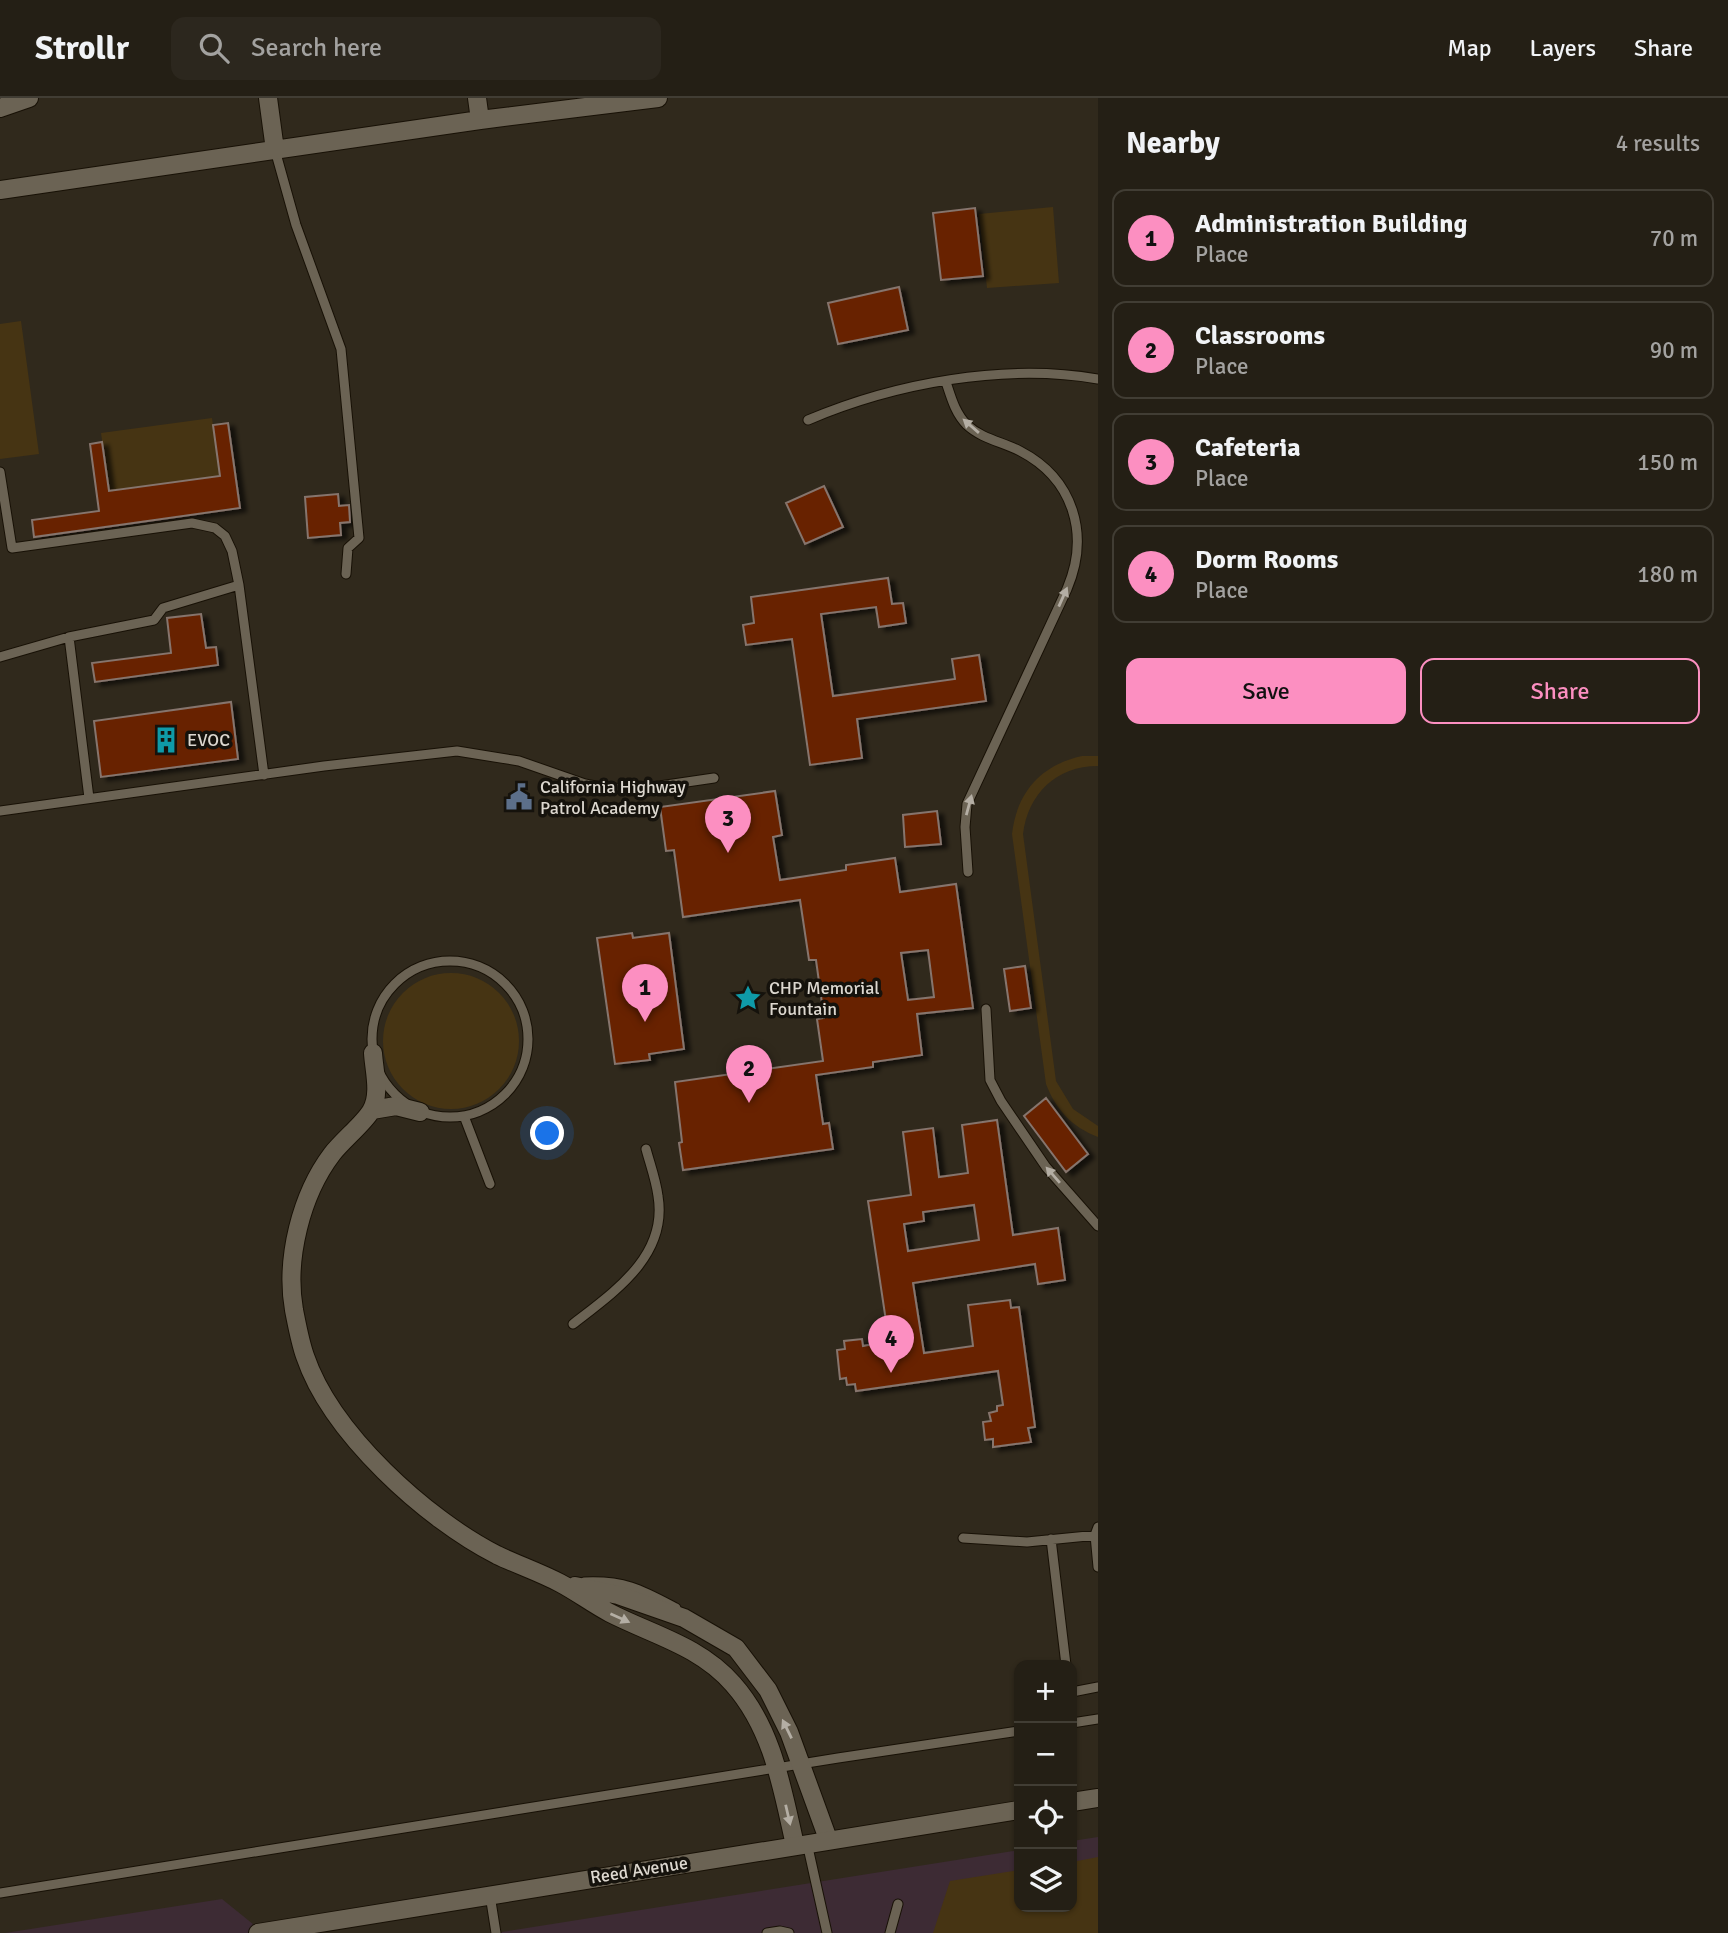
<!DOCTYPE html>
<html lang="en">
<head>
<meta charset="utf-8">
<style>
	body { margin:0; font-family:Signika,sans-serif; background:#2c271e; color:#f1f3f6 }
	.controls { position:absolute; right:21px; bottom:21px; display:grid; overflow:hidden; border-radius:14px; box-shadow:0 2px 5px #0004 }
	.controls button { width:63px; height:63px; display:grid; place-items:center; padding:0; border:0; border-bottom:2px solid #413d34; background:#241f15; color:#f1f3f6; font:35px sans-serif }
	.you { position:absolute; left:548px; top:1036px; width:24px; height:24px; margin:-18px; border:5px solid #fff; border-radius:50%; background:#1a73e8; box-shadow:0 0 0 10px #1a73e833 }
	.badge { display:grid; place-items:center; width:46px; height:46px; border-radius:50%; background:#fc8fc1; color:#111; font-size:23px; font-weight:700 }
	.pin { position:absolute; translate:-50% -58px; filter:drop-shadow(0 2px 4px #0008) }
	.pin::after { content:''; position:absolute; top:37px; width:24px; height:21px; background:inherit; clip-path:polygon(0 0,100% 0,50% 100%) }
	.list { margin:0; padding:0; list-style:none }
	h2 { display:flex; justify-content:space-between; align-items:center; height:91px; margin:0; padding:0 28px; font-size:30px }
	h2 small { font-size:23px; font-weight:400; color:#a3a2a0 }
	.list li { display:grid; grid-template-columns:46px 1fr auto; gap:21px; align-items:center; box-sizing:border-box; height:98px; margin:0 14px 14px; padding:0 14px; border:2px solid #413d34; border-radius:14px }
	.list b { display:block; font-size:26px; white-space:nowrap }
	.list p { margin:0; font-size:23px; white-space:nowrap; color:#a3a2a0 }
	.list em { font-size:23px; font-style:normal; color:#a3a2a0 }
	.actions { display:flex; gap:14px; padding:21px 28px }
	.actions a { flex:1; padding:16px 0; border:2px solid #fc8fc1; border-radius:14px; text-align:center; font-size:24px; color:#fc8fc1 }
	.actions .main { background:#fc8fc1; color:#111 }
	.icon { flex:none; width:38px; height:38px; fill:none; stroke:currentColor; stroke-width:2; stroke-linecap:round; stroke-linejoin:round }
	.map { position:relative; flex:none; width:1098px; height:1835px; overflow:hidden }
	header { display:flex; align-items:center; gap:42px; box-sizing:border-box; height:98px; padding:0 35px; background:#241f15; border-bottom:2px solid #413d34 }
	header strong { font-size:33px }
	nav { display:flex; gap:38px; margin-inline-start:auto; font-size:24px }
	.search { width:490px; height:63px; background:#2c271e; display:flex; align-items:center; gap:18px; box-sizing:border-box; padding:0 24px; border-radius:14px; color:#a3a2a0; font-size:26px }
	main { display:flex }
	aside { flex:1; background:#241f15 }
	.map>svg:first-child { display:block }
	.industrial { fill:#3d2b34 }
	.green { fill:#463413 }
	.building { fill:#672300; stroke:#86746d; stroke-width:2; fill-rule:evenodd; filter:url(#shadow) }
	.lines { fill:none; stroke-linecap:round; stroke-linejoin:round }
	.service-casing { stroke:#181106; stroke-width:11 }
	.minor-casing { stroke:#181106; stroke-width:20 }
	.tertiary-casing { stroke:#181106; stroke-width:20 }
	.service { stroke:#6b6354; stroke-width:9 }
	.minor { stroke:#6b6354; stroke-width:18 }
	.tertiary { stroke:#6b6354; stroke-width:18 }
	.oneway { fill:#b4aea4 }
	.labels { text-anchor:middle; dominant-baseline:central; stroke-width:7; stroke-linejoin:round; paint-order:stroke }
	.poi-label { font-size:18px; fill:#dcd7cf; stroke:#15120c; text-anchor:start }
	.street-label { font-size:18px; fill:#dcd7cf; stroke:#15120c }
</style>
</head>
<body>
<header>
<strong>Strollr</strong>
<div class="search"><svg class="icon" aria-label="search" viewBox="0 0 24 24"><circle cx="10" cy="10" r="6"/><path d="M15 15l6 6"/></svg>Search here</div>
<nav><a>Map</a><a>Layers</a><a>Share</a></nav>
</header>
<main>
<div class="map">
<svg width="1098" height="1835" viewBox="0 0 1098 1835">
	<defs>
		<filter id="shadow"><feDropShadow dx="6" dy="3.5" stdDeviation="2" flood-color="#0009"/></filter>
	</defs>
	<rect width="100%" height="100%" fill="#30291c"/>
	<!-- industrial -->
	<path class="industrial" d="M1098,1739V1835H496L1019,1752V1809H1072V1743Z
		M222,1801L264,1835H5Z"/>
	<!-- green -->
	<path class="green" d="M1053,109L1059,185L987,190L979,116Z
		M21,223L39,356L0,361V226Z
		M212,320L220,378L109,393L101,335Z
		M1082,658H1098V668C1056,668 1028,696 1023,736L1056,983L1073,1011L1098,1028V1039C1072,1029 1056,1012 1046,986L1012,736C1017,694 1041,667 1082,658Z
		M383 943a68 68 0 1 1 136 0a68 68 0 1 1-136 0Z
		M1098,1759V1835H933L950,1783L1019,1772V1809H1072V1764Z"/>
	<!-- building -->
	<path class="building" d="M975,110L983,178L941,182L933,115Z
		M899,189L908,232L838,246L828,205Z
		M228,325L240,410L34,439L32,422L99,413L90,346L102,344L109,393L220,378L213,327Z
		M824,388L843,429L805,446L786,405Z
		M338,396L339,408L349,407L350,424L340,425L341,437L308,440L305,399Z
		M888,480L892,506L903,505L906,525L879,529L876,509L821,516L833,598L955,581L952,561L979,557L986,603L857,621L862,660L810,667L792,541L746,547L743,527L754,525L751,499Z
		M201,516L206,550L216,549L218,567L95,584L92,565L171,555L167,520Z
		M231,604L238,661L101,679L94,623Z
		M775,693L782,737L773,739L780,782L846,772V767L895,760L900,794L956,786L973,910L917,916L922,957L873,964V969L816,977L823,1026L829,1025L833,1051L683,1072L679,1045L682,1044L675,984L823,963L817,921L824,920L816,862H809L800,802L683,819L674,752L666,753L660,709ZM928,852L934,899L908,902L901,855Z
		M937,713L941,746L905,749L903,717Z
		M632,835L633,840L669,835L684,951L649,956L650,962L615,966L597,840Z
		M1025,868L1031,910L1010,913L1004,871Z
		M1046,1000L1088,1056L1066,1074L1024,1018Z
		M997,1022L1013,1137L1058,1130L1065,1182L1038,1186L1035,1166L913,1185L924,1255L973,1248L968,1207L1010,1202L1011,1210L1019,1209L1035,1329L1028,1330L1031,1344L993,1349V1341L985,1342L983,1324L991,1323L989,1315L997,1313V1308L1003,1307L998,1273L856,1293L855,1286L847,1287L846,1280L840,1281L837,1252L845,1251L844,1243L862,1241L863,1248L889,1243L868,1103L911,1097L903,1034L933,1030L939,1079L968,1075L962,1027ZM974,1107L979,1142L908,1153L904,1126L924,1123L923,1114Z"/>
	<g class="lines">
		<!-- service casing -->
		<g class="service-casing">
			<path id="service" d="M275,52L296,127L341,251L359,440L348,450L346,476
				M946,284C951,299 955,315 967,327C982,341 1003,344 1020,353C1074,381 1090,437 1067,491L967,706L965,729L968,774
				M808,322C895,285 1004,265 1098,281
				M0,374L12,450L192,425L215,430L225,438L232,453L239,487L264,677
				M0,559L69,539
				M89,700L69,539L154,522L163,510L239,487
				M0,713L324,668L457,653L519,663L585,686L606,690L639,691L714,680
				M372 941a78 78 0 1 1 156 0a78 78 0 1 1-156 0Z
				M986,911L990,982L1001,1003L1046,1069L1098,1128
				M464,1018L490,1086
				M573,1226C614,1194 668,1158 658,1098C656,1082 650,1066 646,1051
				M1098,1429L1095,1437L1098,1469
				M963,1440L1027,1444L1098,1437
				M1051,1441L1066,1567
				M584,1484C625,1482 642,1492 676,1510
				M1072,1594L1098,1589
				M1072,1625L1098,1621
				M807,1745L827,1835
				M0,1795L838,1660L1019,1633
				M490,1797L496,1835
				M767,1835L780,1833L789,1835
				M890,1835L898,1806"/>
		</g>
		<!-- minor casing -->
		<g class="minor-casing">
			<path id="minor" d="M268,0L275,52
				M477,0L480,22
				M0,10L29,0
				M0,92L480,22L658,0
				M373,955C374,973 381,996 371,1013C364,1025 342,1043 332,1056C301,1097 285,1161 294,1212C297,1227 300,1244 305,1258C331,1335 426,1421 497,1457C518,1467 539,1474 560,1485C577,1494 593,1506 610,1515C653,1537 700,1548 733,1586C773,1631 782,1690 795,1747
				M372,1012L396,1008L420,1014
				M575,1488L618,1497L684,1520L736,1550L768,1592L789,1634L828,1741"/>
		</g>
		<!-- tertiary casing -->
		<g class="tertiary-casing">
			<path id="tertiary" d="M1072,1704L1098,1700
				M258,1835L1019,1712"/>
		</g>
		<!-- service -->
		<use href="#service" class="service"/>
		<!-- minor -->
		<use href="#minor" class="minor"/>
		<!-- tertiary -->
		<use href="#tertiary" class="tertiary"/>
	</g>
	<!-- one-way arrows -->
	<defs><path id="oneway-solid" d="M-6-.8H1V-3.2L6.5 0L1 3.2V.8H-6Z" transform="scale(1.75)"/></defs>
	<g class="oneway">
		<use href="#oneway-solid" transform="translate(971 328) rotate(-139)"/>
		<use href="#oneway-solid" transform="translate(1063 499) rotate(-66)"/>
		<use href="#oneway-solid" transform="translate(969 707) rotate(-75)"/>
		<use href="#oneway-solid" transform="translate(1053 1077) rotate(-131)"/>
		<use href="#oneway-solid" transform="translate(620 1520) rotate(24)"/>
		<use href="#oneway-solid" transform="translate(787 1631) rotate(-116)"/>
		<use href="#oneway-solid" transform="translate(788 1717) rotate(77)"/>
	</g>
	<!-- icons -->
	<defs>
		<g id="building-bare" transform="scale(2.1)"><path d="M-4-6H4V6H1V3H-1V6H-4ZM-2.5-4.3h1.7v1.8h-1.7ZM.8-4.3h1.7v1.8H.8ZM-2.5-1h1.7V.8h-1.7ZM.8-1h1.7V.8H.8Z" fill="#0f9aa8" stroke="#15120c" stroke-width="2.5" paint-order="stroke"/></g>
		<g id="civic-bare" transform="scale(2.1)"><path d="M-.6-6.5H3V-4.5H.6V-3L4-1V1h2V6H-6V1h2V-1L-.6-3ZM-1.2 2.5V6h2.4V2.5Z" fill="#5c6f8a" stroke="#15120c" stroke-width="2.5" paint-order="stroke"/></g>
		<g id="sight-bare" transform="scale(2.1)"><path d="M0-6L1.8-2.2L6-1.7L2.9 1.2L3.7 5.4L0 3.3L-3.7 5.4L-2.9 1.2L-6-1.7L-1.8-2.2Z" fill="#0f9aa8" stroke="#15120c" stroke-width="2.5" paint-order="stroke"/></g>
	</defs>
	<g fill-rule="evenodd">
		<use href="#building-bare" x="166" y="642"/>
		<use href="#civic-bare" x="519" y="699"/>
		<use href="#sight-bare" x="748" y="900"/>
	</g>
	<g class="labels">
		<!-- poi labels -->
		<g class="poi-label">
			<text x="187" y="642">EVOC</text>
			<text x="540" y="689">California Highway<tspan x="540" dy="21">Patrol Academy</tspan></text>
			<text x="769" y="890">CHP Memorial<tspan x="769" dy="21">Fountain</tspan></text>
		</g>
		<!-- street labels -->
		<g class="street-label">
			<text transform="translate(639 1772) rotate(-9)">Reed Avenue</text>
		</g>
	</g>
</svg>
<div class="controls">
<button>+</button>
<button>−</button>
<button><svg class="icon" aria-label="locate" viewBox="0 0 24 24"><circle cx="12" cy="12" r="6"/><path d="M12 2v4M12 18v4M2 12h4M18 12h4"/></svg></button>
<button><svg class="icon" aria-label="layers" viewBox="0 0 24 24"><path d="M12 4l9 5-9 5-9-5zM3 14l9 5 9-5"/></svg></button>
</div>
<div class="you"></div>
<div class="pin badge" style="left:645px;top:924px">1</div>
<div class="pin badge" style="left:749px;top:1005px">2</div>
<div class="pin badge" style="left:728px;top:755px">3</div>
<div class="pin badge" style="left:891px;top:1275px">4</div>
</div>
<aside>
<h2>Nearby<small>4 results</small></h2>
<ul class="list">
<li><span class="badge">1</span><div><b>Administration Building</b><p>Place</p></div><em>70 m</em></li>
<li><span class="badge">2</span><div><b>Classrooms</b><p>Place</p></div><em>90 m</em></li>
<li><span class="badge">3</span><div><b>Cafeteria</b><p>Place</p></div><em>150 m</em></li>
<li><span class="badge">4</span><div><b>Dorm Rooms</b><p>Place</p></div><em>180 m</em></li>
</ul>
<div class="actions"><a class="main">Save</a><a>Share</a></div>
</aside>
</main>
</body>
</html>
